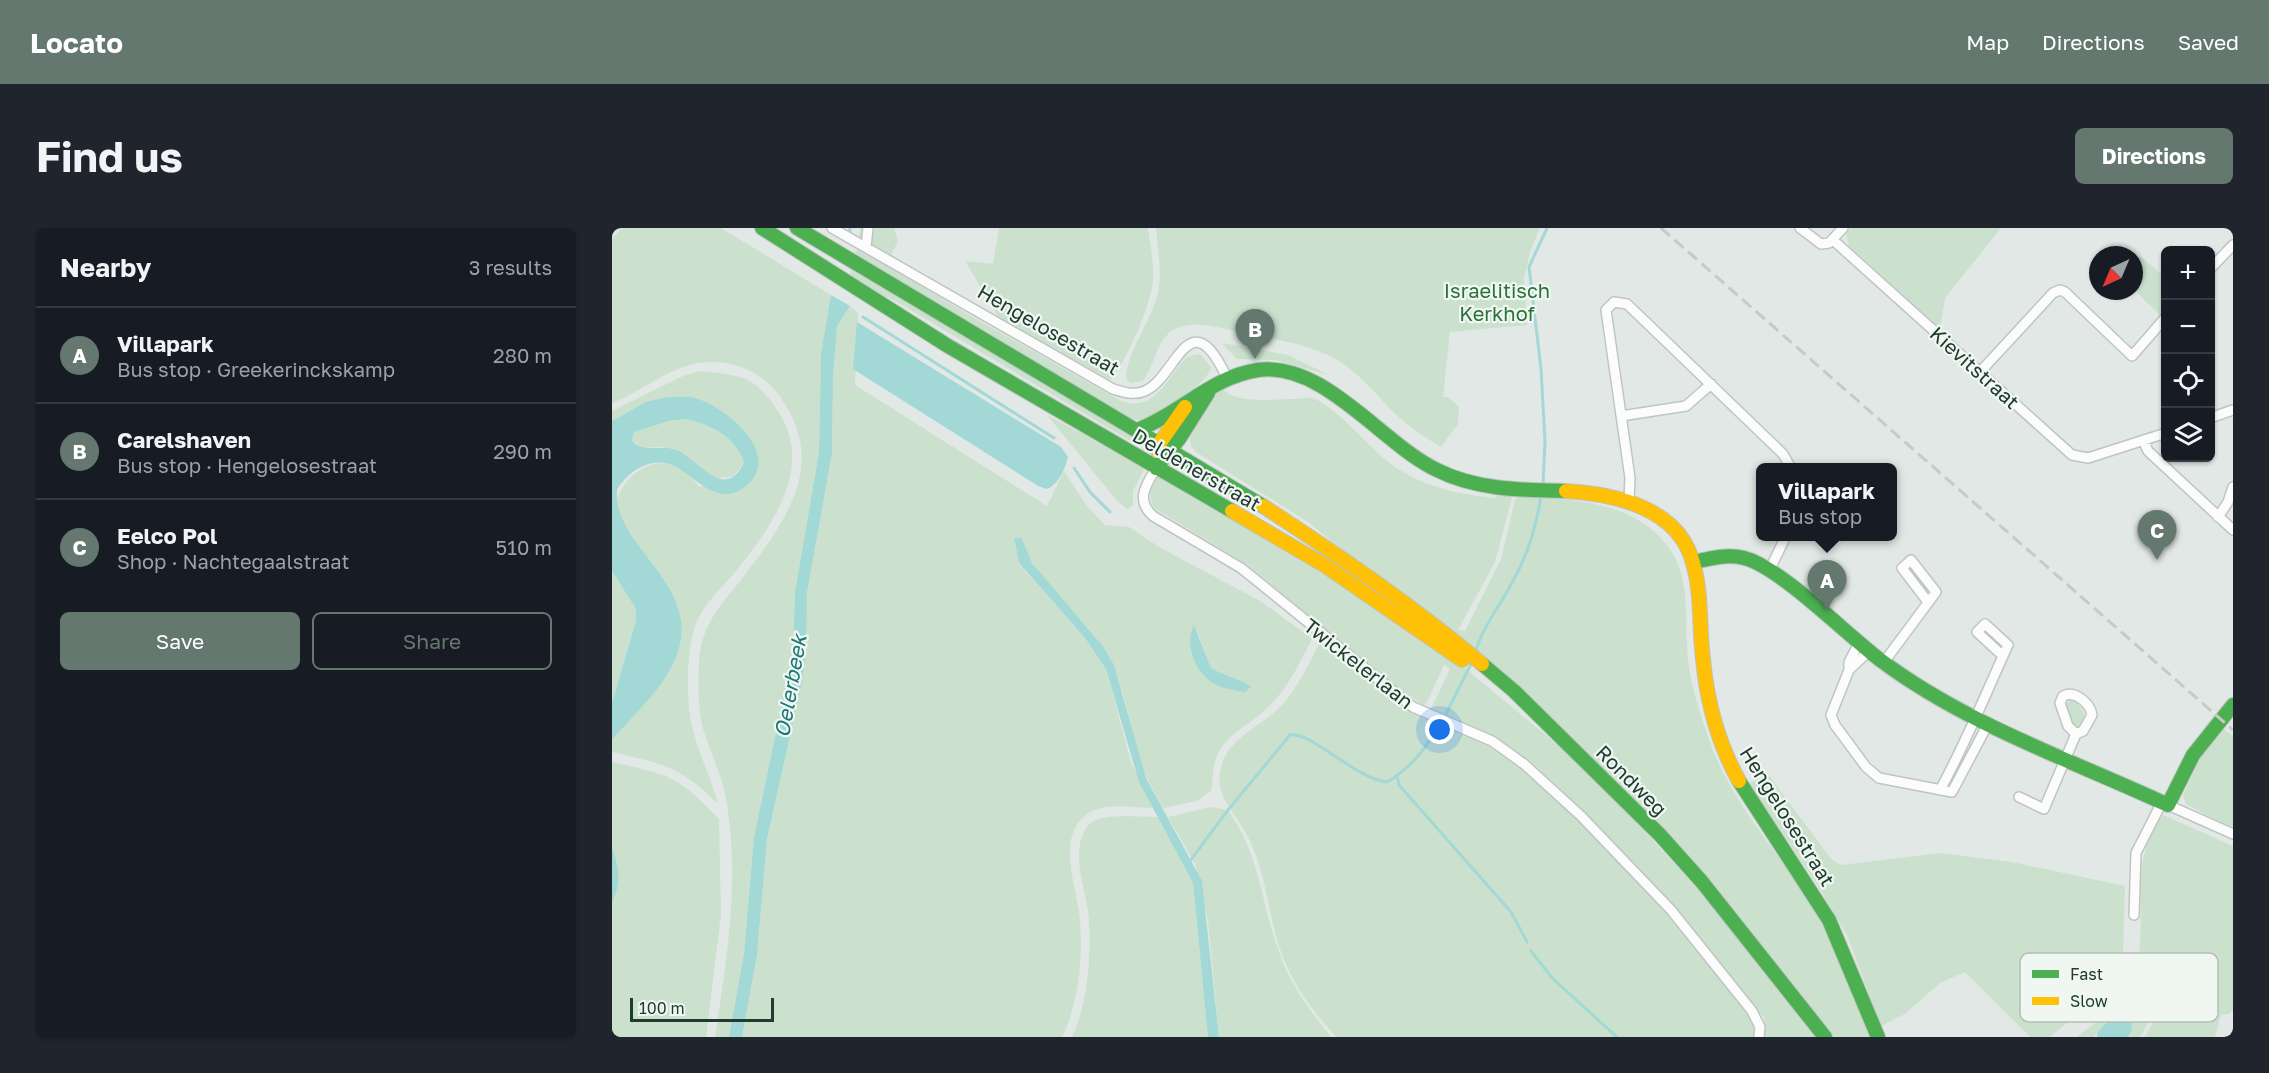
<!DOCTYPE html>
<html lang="en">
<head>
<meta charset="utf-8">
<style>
	body { margin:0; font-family:"Golos Text",sans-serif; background:#20242c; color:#f1f3f6 }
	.controls { position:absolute; right:18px; top:18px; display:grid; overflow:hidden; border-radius:9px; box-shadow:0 2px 4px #0004 }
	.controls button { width:54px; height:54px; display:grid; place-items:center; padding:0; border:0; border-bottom:2px solid #363941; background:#171b24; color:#f1f3f6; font:30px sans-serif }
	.compass { position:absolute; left:1477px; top:18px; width:54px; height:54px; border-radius:50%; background:#171b24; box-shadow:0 2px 4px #0004; rotate:224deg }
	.scale { position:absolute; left:18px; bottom:15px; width:144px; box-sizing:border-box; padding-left:6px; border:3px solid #203b2f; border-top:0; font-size:16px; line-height:21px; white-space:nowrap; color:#203b2f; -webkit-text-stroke:4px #f0f7f2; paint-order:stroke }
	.you { position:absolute; left:828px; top:502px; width:21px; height:21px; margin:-15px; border:4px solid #fff; border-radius:50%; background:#1a73e8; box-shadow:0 0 0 9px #1a73e833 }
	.badge { display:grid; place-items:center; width:39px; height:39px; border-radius:50%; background:#64786f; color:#fff; font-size:20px; font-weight:700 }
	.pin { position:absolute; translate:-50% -50px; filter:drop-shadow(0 2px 3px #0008) }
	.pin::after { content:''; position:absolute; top:32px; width:21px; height:18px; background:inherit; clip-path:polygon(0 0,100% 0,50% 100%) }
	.popup { position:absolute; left:1144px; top:235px; width:141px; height:78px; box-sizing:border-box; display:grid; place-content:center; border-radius:9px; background:#171b24; filter:drop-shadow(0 2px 4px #0005); font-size:20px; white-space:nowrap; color:#9ea1a6 }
	.popup b { font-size:22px; color:#f1f3f6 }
	.popup::after { content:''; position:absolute; left:50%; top:100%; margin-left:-12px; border:12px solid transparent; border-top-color:#171b24 }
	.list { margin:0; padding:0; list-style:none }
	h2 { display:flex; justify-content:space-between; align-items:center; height:78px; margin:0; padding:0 24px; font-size:26px }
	h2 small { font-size:20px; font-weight:400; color:#9ea1a6 }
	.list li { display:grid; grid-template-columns:39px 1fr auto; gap:18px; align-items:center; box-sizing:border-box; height:96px; padding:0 24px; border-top:2px solid #363941 }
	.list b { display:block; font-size:22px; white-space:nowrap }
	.list p { margin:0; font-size:20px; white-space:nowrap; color:#9ea1a6 }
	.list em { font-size:20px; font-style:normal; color:#9ea1a6 }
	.actions { display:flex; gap:12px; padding:18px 24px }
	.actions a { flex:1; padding:14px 0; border:2px solid #64786f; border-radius:9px; text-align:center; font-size:21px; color:#64786f }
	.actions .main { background:#64786f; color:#fff }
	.icon { flex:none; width:33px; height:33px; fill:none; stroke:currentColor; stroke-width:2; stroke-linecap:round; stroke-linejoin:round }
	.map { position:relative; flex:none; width:1621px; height:809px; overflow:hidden; border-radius:9px }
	header { display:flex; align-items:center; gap:36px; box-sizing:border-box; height:84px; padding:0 30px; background:#64786f; color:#fff }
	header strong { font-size:28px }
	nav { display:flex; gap:33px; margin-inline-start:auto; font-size:21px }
	.intro { display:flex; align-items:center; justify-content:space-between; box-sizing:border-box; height:144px; padding:0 36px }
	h1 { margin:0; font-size:42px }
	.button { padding:15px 27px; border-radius:9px; background:#64786f; color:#fff; font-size:21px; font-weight:700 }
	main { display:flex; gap:36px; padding:0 36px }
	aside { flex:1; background:#171b24; border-radius:9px; box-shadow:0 2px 4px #0004 }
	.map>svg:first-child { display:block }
	.green { fill:#cbe1ce; fill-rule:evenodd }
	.water { fill:#a2d8d6; fill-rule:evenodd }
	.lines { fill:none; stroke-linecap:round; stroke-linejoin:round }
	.stream { stroke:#a2d8d6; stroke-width:3 }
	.street-casing { stroke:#bfc5c2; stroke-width:12 }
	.fast-casing { stroke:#bcc4c0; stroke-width:16 }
	.slow-casing { stroke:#bcc4c0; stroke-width:16 }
	.street { stroke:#fbfcfb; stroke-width:9 }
	.fast { stroke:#4caf50; stroke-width:14 }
	.slow { stroke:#ffc107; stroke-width:14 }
	.rail { stroke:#c6cac8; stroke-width:3; stroke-dasharray:12 6; stroke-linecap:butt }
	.labels { text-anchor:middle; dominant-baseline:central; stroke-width:4.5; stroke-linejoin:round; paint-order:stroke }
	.park-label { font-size:20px; fill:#2a723a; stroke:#f0f7f2 }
	.street-label { font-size:20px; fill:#203b2f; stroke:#f0f7f2 }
	.water-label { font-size:21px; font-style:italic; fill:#1a7677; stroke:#f0f7f2 }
	.key { fill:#f0f7f2; stroke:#b2bfb8; stroke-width:1.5 }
	.key-label { font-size:16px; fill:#203b2f }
</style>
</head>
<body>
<header>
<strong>Locato</strong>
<nav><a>Map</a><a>Directions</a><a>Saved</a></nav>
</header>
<div class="intro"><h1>Find us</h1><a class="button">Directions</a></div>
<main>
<aside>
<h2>Nearby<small>3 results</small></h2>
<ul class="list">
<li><span class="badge">A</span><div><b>Villapark</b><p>Bus stop · Greekerinckskamp</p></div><em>280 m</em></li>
<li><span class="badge">B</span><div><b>Carelshaven</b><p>Bus stop · Hengelosestraat</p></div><em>290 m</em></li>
<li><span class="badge">C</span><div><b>Eelco Pol</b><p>Shop · Nachtegaalstraat</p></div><em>510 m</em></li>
</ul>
<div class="actions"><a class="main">Save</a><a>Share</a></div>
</aside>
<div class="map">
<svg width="1621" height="809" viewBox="0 0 1621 809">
	<rect width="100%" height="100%" fill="#e2e8e5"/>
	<!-- green -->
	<path class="green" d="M10,0H109L219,67L209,125L207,224L183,364L181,424L142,609L132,725L117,809H103C115,730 129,645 113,566C108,542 96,520 90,497C86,478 86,452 87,434C89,396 110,376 132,348C176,290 217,234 166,166C146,139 110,128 77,137C50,145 26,165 0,175V11Z
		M248,0H282L286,13L278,30L247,12Z
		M387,0H536C538,16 542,35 541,51C540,75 514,135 498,152L387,90L353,33L381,36Z
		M544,0H928L918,24L912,51L915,97L838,104L831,169H836L847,179L846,196L829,219C814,210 800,201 788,190C766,170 747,143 720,129C690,114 656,110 623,103C604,99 580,91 561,102C545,112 542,138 531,153L518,155L514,150C515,125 535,99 543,75C552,50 546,26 544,0Z
		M1239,0H1389L1333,70L1328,101L1237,18L1234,5Z
		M247,20L357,87L509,173C543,185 554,151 574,130L581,127L588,126L599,139C597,154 553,184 538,190C530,193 523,192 514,190L240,27Z
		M1528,28L1553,49V80L1548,87L1522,62V33Z
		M239,42L534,215L537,219L520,214L285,74L237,50Z
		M238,78L246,85L243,157L435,278L452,243L475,278L493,297L517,299L547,319L650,374L700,411C689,432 679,454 663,472C632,508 599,503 600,562L585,573L551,580C542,564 533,548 527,531C516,493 513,452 490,418C465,380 422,355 409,309L402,310L407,336L473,410L494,441L519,534L541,580C522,580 490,574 474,587C443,611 466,661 468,692C471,731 467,774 450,809H130L145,727L155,611L189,459L195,365L220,225L221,149L225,98ZM583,397L599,440L617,450L628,452L600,455Z
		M610,115L676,127L717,147L663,132L625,131Z
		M88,143C131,148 143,147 167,185C203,240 158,301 123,344C109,361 90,377 83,399C74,425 74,471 80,498C86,525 99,549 106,576C67,537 50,536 0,524V512L50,453L60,372C42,350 11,320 1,294C0,259 32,225 63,238C73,242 81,252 88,259L141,251L116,188C106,182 94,173 82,170C55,164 22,179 0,193V183L71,148Z
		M611,162C627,176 661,171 681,171C689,171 697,168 704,171C729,185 748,209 769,228C802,257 840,265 882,270L891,264L896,265L900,270L883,334L846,402L853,403L889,331L903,272L908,268C961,272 1022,272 1057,320C1081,352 1071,400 1077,439C1081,466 1090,491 1099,517C1123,581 1172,631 1208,688C1231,725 1244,769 1260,809H1221L1074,624L1001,549L945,497L696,294L584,224L579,218L576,204L599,169Z
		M435,187L533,240L521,263V278L515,281L505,273Z
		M74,191C99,197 123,208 132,234L121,249L105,250L96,247L84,235L50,219L28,220L20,213L22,204L57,193Z
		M545,247L769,381L836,426L954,524L994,562L1083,658L1204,809H1150L1153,791C1107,734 1060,679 1010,625C979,592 949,557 911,531C884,513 851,500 821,485L819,481L838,441L832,437L815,474L811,477L767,446L636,337L542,280C535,267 539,259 545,247Z
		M0,343L24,381V394L0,475Z
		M710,410L776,463L899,529L957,580L1063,693L1144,794V809H724C704,786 685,763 673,734C656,694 656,649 637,611C624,583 598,567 611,533C620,509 650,497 667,480C686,461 698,433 710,410Z
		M1459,472L1466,475L1474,489L1466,502L1460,499L1453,476Z
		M1610,500L1621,508V601L1574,576L1571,568L1589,528Z
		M0,534C57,547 65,547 107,591L109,686L94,809H0V674C10,654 3,639 0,619C0,592 0,561 0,534Z
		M1156,546L1220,632L1230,637L1328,625L1400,634L1513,658L1511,730L1508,744L1497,760L1438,809H1418L1353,744L1328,755L1293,786L1269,798L1235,707L1206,658L1137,555Z
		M598,579L616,582C650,630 649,680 670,732C681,761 700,785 719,809H607L596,693L583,636L556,589Z
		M1551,587L1621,618V782L1617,786L1609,787L1603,809H1533L1567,748L1563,746L1528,809H1516L1520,802L1519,791L1513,785L1496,793L1481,809H1465C1481,796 1501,783 1513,766C1547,712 1508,639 1551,587Z
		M509,588L546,589L581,655L596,809H460C476,775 479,730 477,692C475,663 458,629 473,602C480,589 496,589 509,588Z"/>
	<!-- water -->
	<path class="water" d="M219,67L238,78L225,98L221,149L220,225L195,365L194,425L189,459L155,611L145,727L130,809H117L132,725L142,609L181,424L183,364L207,224L209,125Z
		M245,94L449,219L456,229C453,241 447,256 435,261L426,258L241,141Z
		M56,169C65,169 75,168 83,170C114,179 172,226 134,258C107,280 85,251 66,240C43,226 17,241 5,262C0,319 93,357 64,429C52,460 21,487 0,512V475L24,393V381L0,343V193L34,174ZM74,191C99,197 123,208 132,234C113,276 86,230 64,222C51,217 29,225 20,213L22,204L57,193Z
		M409,309L420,335L490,417L502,437L534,550L590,653L607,809H596L581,655L527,554L494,441L473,410L407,335L402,310Z
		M582,397L599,440C612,448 628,450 639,459L633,464C622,462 611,461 601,455C583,444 572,416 582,397Z
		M0,620C7,640 10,655 0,674Z
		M1513,785L1519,791L1520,802L1516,809H1485V805L1496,793Z"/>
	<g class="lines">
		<!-- stream -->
		<path class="stream" d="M238,4V0
			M251,89L442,210
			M462,240L478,264L498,284
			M931,257L933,213L929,141L917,39L935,0
			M863,425C871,397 889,377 902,351C916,326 925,295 929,267
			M832,490L860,434
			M785,548L787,557L899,684L915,714
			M578,633L616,582L678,507C701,504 742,550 775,554C800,539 815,519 829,494
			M919,723L941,751L1005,809"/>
		<!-- street casing -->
		<g class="street-casing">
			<path id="street" d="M220,0L501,161C511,164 522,168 533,163C565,149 577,69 615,150
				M1188,0L1209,16L1217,15L1231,0
				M1221,12L1460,227L1476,230L1554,205
				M254,19L256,0
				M1598,41L1621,17
				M1368,144L1441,65L1448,62L1453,64L1520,128L1554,89
				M1009,188L1074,178L1099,156
				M1598,190L1621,182
				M1531,212L1536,223L1621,302
				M544,240C534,257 523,272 541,288L629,340L801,479L880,513L912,536L969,588L1059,682L1140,783L1148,799L1147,809
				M1017,272L1018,250L994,82L1002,74L1015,76L1171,226L1179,240
				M1606,289L1616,274L1621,259
				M1158,341L1174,308
				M1257,423L1237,442L1219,487L1223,497L1254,539L1267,550L1340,564L1376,496
				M1272,434L1324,364L1299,332L1290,340L1316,374
				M1237,442V434L1247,415
				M1328,562C1354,515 1374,465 1396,417L1373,396L1365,404L1391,428
				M1407,569L1432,581L1464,506L1456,498L1448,475L1451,468C1463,462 1478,475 1480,487L1471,503L1464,506
				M1556,577L1621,606
				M1522,687L1524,625L1550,574"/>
		</g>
		<!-- fast casing -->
		<g class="fast-casing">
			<path id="fast" d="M150,0L336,118L620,283
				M185,0L651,278
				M525,202C568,186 599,149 646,142C712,133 770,216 825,242C864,262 911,262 954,263
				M544,240L567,211L596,165
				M1083,334C1099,330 1116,326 1132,330C1168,339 1234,406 1267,431C1353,496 1459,532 1556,577L1581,527L1621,477
				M870,436L902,463L1048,607L1090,654L1213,809
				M1127,553L1217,692L1266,809"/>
		</g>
		<!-- slow casing -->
		<g class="slow-casing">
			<path id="slow" d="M546,223L547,216L573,179
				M954,263C1003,266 1067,280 1081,335C1090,365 1087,399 1091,431C1095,474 1106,515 1127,553
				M651,278C726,327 801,378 870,436
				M620,283L712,337L850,432"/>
		</g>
		<!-- street -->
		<use href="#street" class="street"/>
		<!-- fast -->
		<use href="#fast" class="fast"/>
		<!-- slow -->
		<use href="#slow" class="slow"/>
		<!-- rail -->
		<path class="rail" d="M1049,0L1621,502"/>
	</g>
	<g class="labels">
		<!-- park labels -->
		<g class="park-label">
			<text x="885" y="62">Israelitisch<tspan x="885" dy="23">Kerkhof</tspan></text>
		</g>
		<!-- street labels -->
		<g class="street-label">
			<text transform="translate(437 101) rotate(30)">Hengelosestraat</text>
			<text transform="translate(1363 139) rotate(42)">Kievitstraat</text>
			<text transform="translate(585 241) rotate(30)">Deldenerstraat</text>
			<text transform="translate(747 435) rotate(38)">Twickelerlaan</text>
			<text transform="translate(1020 552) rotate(45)">Rondweg</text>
			<text transform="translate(1176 588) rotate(58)">Hengelosestraat</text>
		</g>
		<!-- water labels -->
		<g class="water-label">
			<text transform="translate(178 458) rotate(-80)">Oelerbeek</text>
		</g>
	</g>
	<!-- legend -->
	<rect x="1408" y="725" width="198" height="69" rx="9" class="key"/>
	<rect x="1420" y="742" width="27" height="8" fill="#4caf50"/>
	<rect x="1420" y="769" width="27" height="8" fill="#ffc107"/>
	<g class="key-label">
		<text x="1458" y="752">Fast</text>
		<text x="1458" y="779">Slow</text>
	</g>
</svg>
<div class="controls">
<button>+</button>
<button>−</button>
<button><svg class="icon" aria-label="locate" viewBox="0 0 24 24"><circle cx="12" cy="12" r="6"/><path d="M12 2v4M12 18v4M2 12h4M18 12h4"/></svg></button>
<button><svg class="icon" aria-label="layers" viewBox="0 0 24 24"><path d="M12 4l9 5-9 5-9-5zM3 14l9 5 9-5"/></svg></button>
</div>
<svg class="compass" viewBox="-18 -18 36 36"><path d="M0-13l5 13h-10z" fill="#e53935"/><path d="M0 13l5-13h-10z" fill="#9ea1a6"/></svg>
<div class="scale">100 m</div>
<div class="you"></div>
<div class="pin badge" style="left:1215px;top:382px">A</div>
<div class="popup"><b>Villapark</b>Bus stop</div>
<div class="pin badge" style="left:643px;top:131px">B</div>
<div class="pin badge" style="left:1545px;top:332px">C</div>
</div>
</main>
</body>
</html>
